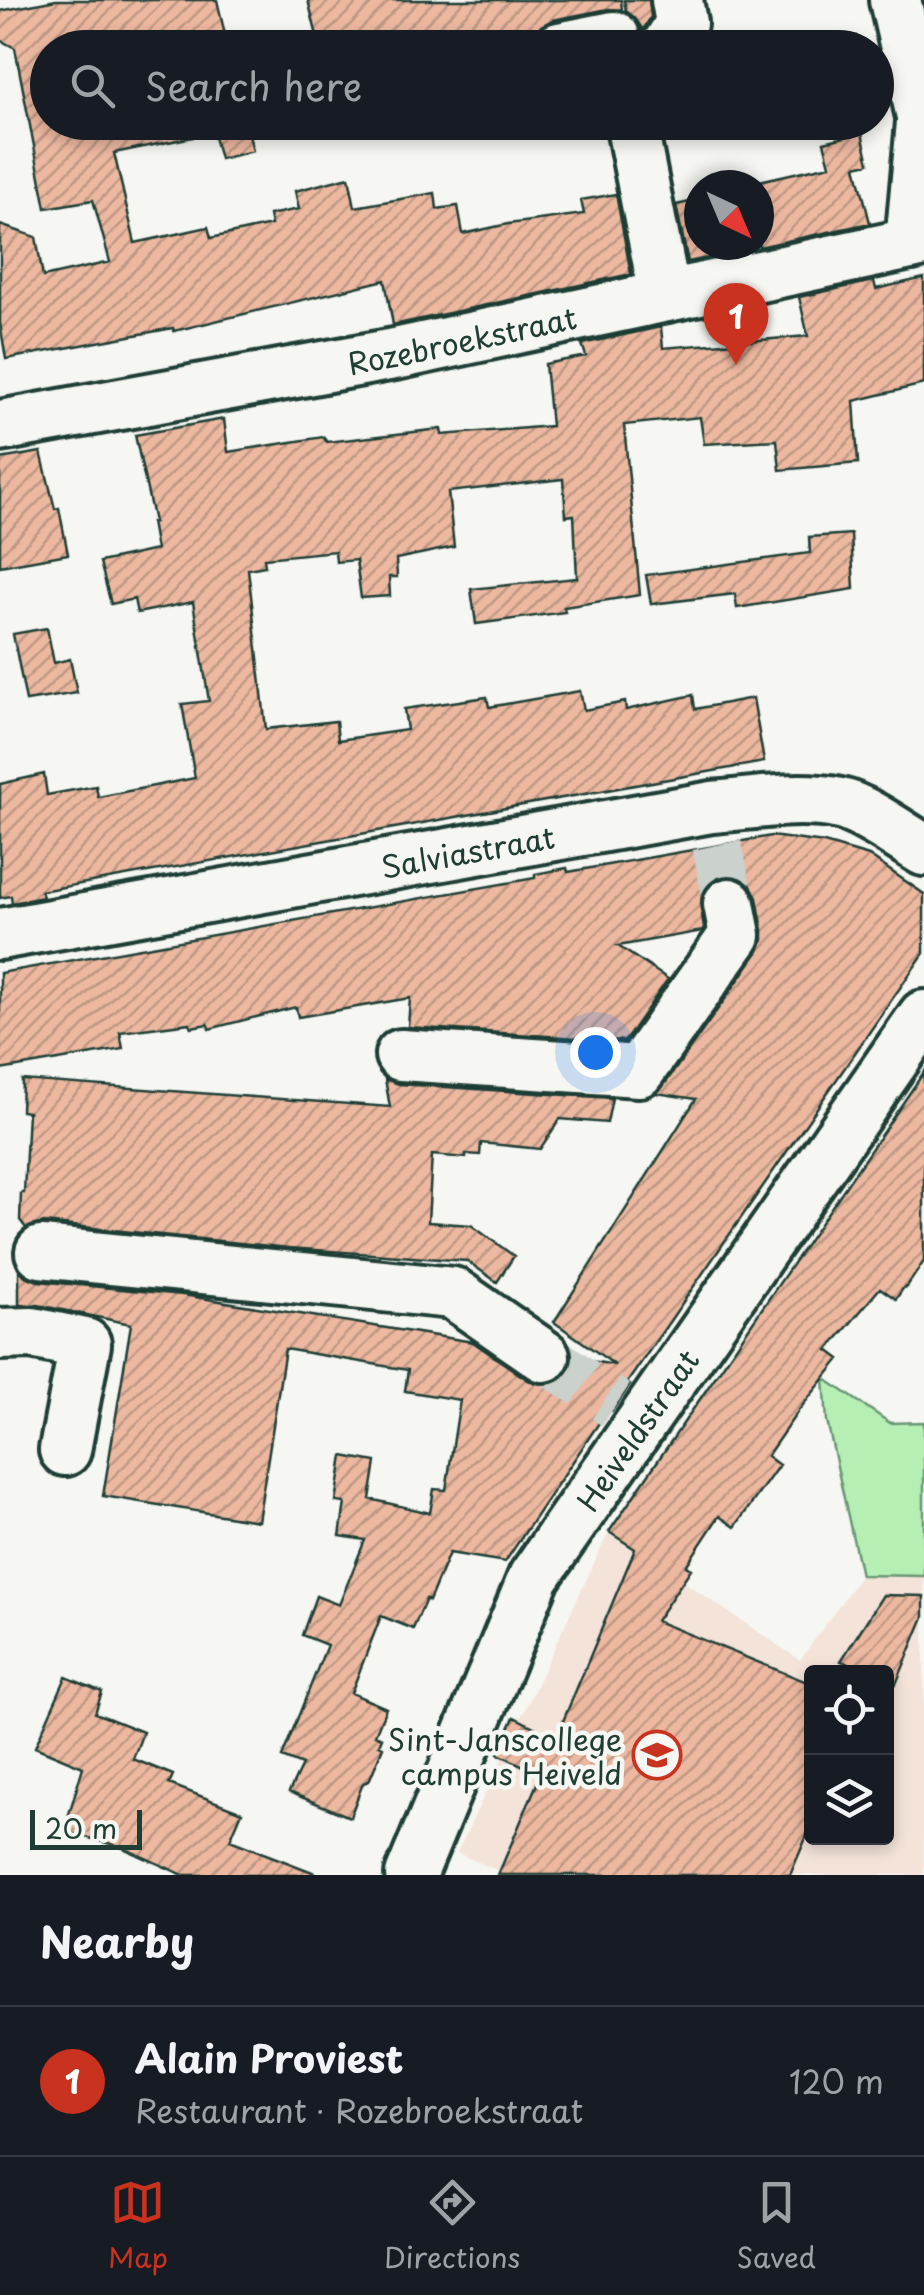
<!DOCTYPE html>
<html lang="en">
<head>
<meta charset="utf-8">
<style>
	body { margin:0; font-family:"Playpen Sans",sans-serif; background:#242831; color:#f1f3f6 }
	.controls { position:absolute; right:30px; bottom:30px; display:grid; overflow:hidden; border-radius:10px; box-shadow:0 5px 15px #0003 }
	.controls button { width:90px; height:90px; display:grid; place-items:center; padding:0; border:0; border-bottom:2px solid #363941; background:#171b24; color:#f1f3f6; font:50px sans-serif }
	.compass { position:absolute; left:684px; top:170px; width:90px; height:90px; border-radius:50%; background:#171b24; box-shadow:0 5px 15px #0003; rotate:136deg }
	.scale { position:absolute; left:30px; bottom:25px; width:112px; box-sizing:border-box; padding-left:10px; border:5px solid #1f3d34; border-top:0; font-size:28px; line-height:35px; white-space:nowrap; color:#1f3d34; -webkit-text-stroke:8px #f6f6f2; paint-order:stroke }
	.you { position:absolute; left:595px; top:1052px; width:35px; height:35px; margin:-25px; border:8px solid #fff; border-radius:50%; background:#1a73e8; box-shadow:0 0 0 15px #1a73e833 }
	.badge { display:grid; place-items:center; width:65px; height:65px; border-radius:50%; background:#c8321e; color:#fff; font-size:32px; font-weight:700 }
	.pin { position:absolute; translate:-50% -82px; filter:drop-shadow(0 2px 5px #0008) }
	.pin::after { content:''; position:absolute; top:52px; width:35px; height:30px; background:inherit; clip-path:polygon(0 0,100% 0,50% 100%) }
	.list { margin:0; padding:0; list-style:none }
	h2 { display:flex; justify-content:space-between; align-items:center; height:130px; margin:0; padding:0 40px; font-size:42px }
	h2 small { font-size:32px; font-weight:400; color:#9ea1a6 }
	.list li { display:grid; grid-template-columns:65px 1fr auto; gap:30px; align-items:center; box-sizing:border-box; height:150px; padding:0 40px; border-top:2px solid #363941 }
	.list b { display:block; font-size:38px; white-space:nowrap }
	.list p { margin:0; font-size:32px; white-space:nowrap; color:#9ea1a6 }
	.list em { font-size:32px; font-style:normal; color:#9ea1a6 }
	.icon { flex:none; width:55px; height:55px; fill:none; stroke:currentColor; stroke-width:2; stroke-linecap:round; stroke-linejoin:round }
	.map { position:relative; flex:none; width:924px; height:1875px; overflow:hidden }
	.search { position:absolute; background:#171b24; box-shadow:0 5px 15px #0003; left:30px; right:30px; top:30px; height:110px; display:flex; align-items:center; gap:25px; box-sizing:border-box; padding:0 35px; border-radius:55px; color:#9ea1a6; font-size:38px }
	.sheet { height:280px; background:#171b24 }
	nav { display:flex; justify-content:space-around; align-items:center; box-sizing:border-box; height:140px; border-top:2px solid #363941; background:#171b24; font-size:28px; color:#9ea1a6 }
	nav a { display:grid; justify-items:center; gap:5px }
	nav .on { color:#c8321e }
	.map>svg:first-child { display:block }
	.built { fill:#f3e3d9; fill-rule:evenodd }
	.grass { fill:#b5efb3; stroke:#6a9674; stroke-width:2.5 }
	.building { fill:url(#building-hatch); stroke:#1f3d34; stroke-width:2.5 }
	.lines { fill:none; stroke-linecap:round; stroke-linejoin:round }
	.minor-tunnel { stroke:#cbd1cc; stroke-width:50; stroke-dasharray:50 25; stroke-linecap:butt }
	.minor-casing { stroke:#1f3d34; stroke-width:58 }
	.minor { stroke:#f6f6f2; stroke-width:50 }
	.labels { text-anchor:middle; dominant-baseline:central; stroke-width:9; stroke-linejoin:round; paint-order:stroke }
	.street-label { font-size:30px; fill:#1f3d34; stroke:#f6f6f2 }
	.poi-label { font-size:30px; fill:#1f3d34; stroke:#f6f6f2; text-anchor:end }
</style>
</head>
<body>
<div class="map">
<svg width="924" height="1875" viewBox="0 0 924 1875">
	<defs>
		<pattern id="building-hatch" width="6" height="6" patternUnits="userSpaceOnUse" patternTransform="scale(2.5)"><rect width="6" height="6" fill="#edb8a0"/><path d="M-1 1l2-2M0 6l6-6M5 7l2-2" fill="none" stroke="#bf9783"/></pattern>
	</defs>
	<rect width="100%" height="100%" fill="#f6f6f2"/>
	<filter id="ink" filterUnits="userSpaceOnUse"><feTurbulence type="fractalNoise" baseFrequency=".01" numOctaves="2"/><feDisplacementMap in="SourceGraphic" scale="20" xChannelSelector="R" yChannelSelector="G"/><feConvolveMatrix kernelMatrix="1 2 1 2 8 2 1 2 1" color-interpolation-filters="sRGB"/></filter>
	<g filter="url(#ink)">
		<!-- built -->
		<path class="built" d="M609,1532L800,1660L861,1575L924,1576V1875H508L457,1853ZM812,1672H886V1838H812Z"/>
		<!-- grass -->
		<path class="grass" d="M824,1378L890,1423L924,1422V1576L861,1575L827,1421Z"/>
		<!-- building -->
		<path class="building" d="M56,0H217L226,39L188,48H48V122H191L193,137L114,153L135,243L208,227L211,238L271,225L269,215L299,209L295,191L349,177L355,207L435,193L437,209L458,206L463,234L508,224L584,214L581,200L616,194L631,274L393,325L385,280L174,331L173,328L6,359L0,323V225L36,237L43,277L110,262L93,200L46,208L15,48L0,40V11Z
			M308,0H621L622,10L608,9L553,20L541,26L537,31L446,48H320Z
			M624,0H649L651,17L643,30L635,18L626,11Z
			M210,122H246L253,151L220,159Z
			M862,133L869,163L856,166L870,223L759,247V181L830,165L824,142Z
			M699,200V245H756V248L688,262L676,205Z
			M924,278V384L854,401L858,463L780,470L777,440L704,444L700,417L624,425L640,595L564,607L565,612L476,624L471,589L577,578L574,515L566,516L563,479L448,492L454,547L396,559L397,577H389L390,596L361,598L356,560L336,562L335,551L264,558L265,566L248,569L266,729L336,721L338,740L407,730L404,709L487,697L489,707L580,691L584,710L625,702L626,710L693,695L695,709L753,698L764,762L41,891L43,897L12,903L11,896L0,898V784L44,774L47,795L96,786L98,797L195,778L182,704L209,701L193,602L137,613L134,599L111,604L100,562L156,550L151,522H154L135,435L224,419L228,452L323,437L327,442L441,429L442,435L551,426L545,364L586,356L582,344L661,327L663,348L808,336L799,297L874,281L876,289Z
			M41,452L55,509L59,508L68,554L0,566V459Z
			M851,534L854,589L737,608L735,594L651,604L646,575L810,553L809,537Z
			M47,628L54,663L70,659L77,693L26,701L13,634Z
			M771,836L824,843L869,856L924,894V953L627,1383L630,1385L612,1411H607L505,1562L449,1553L429,1601L426,1599L413,1629L381,1616L351,1693L386,1708L375,1735L382,1738L379,1745L383,1747L369,1781L363,1783L350,1817L289,1792L302,1765L282,1757L327,1645L302,1635L316,1596L339,1605L365,1540L340,1536L345,1503L336,1502L343,1456L376,1462L370,1499L430,1513L434,1489L446,1490L460,1400L405,1391L408,1370L285,1349L258,1521L103,1496L131,1324L38,1305H19V1269L25,1276L38,1281L183,1295L473,1342L528,1380L541,1384L557,1381L568,1372L573,1358L615,1365L554,1322L696,1099L656,1093L662,1088L759,951L763,940V930L757,898L750,884L739,877L723,876L710,883L702,894L701,909L704,928L703,931L618,946L668,979L625,1041L408,1027L410,998L298,1017L296,1007L209,1029L208,1024L191,1027L190,1023L120,1032L123,1049L0,1070V973L535,878V874L567,868L568,872Z
			M924,1072V1261L906,1288L904,1287L896,1299L880,1288L828,1350L840,1359L799,1410L767,1456L779,1465L735,1527L719,1516L686,1566L691,1569L656,1621L812,1684V1824L790,1875H498L541,1774L498,1754L514,1717L556,1738L635,1549L609,1532Z
			M385,1079L399,1084L612,1098L607,1123L560,1119L540,1149L481,1143L480,1155L466,1154V1158L432,1155L428,1222L471,1225L514,1256L497,1282L467,1261L289,1248L44,1223L26,1228L20,1220L21,1193H24L28,1112L21,1111L22,1080L390,1107Z
			M883,1595L924,1596V1617L896,1684L886,1680V1672H869L841,1661Z
			M66,1677L102,1692L95,1713L143,1732L133,1759L173,1775L169,1784L242,1812L230,1840L315,1873L314,1875H183L121,1847L64,1831L83,1767L35,1747Z"/>
		<g class="lines">
			<!-- minor-tunnel -->
			<path class="minor-tunnel" d="M717,845L729,904
				M544,1356L616,1405"/>
			<!-- minor casing -->
			<g class="minor-casing">
				<g id="minor">
					<path d="M895,0L924,125"/>
					<path d="M559,48L614,37L616,48"/>
					<path d="M666,48L681,23L677,0"/>
					<path d="M631,122L665,296"/>
					<path d="M911,244L922,122"/>
					<path id="s1" d="M0,426L400,353L924,241"/>
					<path id="s2" d="M0,934L712,807C753,804 799,795 840,804C864,809 902,837 924,850"/>
					<path d="M401,1055L639,1071L735,935L729,904"/>
					<path d="M41,1252L453,1293L544,1356"/>
					<path d="M0,1334L32,1333L85,1344L65,1450"/>
					<path id="s3" d="M411,1875L534,1577L924,1016"/>
				</g>
			</g>
			<!-- minor -->
			<use href="#minor" class="minor"/>
		</g>
	</g>
	<!-- icons -->
	<defs>
		<g id="school-ring" transform="scale(2.5)"><circle r="9.5" fill="#f6f6f2" stroke="#c8321e" stroke-width="1.5"/><path d="M0-5L7-2L0 1L-7-2ZM-4 1L0 2.5L4 1V4Q0 6-4 4Z" fill="#c8321e"/></g>
	</defs>
	<g fill-rule="evenodd">
		<use href="#school-ring" x="657" y="1755"/>
	</g>
	<g class="labels">
		<!-- street labels -->
		<g class="street-label">
			<text stroke="none"><textPath href="#s1" startOffset="470">Rozebroekstraat</textPath></text>
			<text stroke="none"><textPath href="#s2" startOffset="475">Salviastraat</textPath></text>
			<text stroke="none"><textPath href="#s3" startOffset="502">Heiveldstraat</textPath></text>
		</g>
		<!-- poi labels -->
		<g class="poi-label">
			<text x="622" y="1738">Sint-Janscollege<tspan x="622" dy="34">campus Heiveld</tspan></text>
		</g>
	</g>
</svg>
<div class="controls">
<button><svg class="icon" aria-label="locate" viewBox="0 0 24 24"><circle cx="12" cy="12" r="6"/><path d="M12 2v4M12 18v4M2 12h4M18 12h4"/></svg></button>
<button><svg class="icon" aria-label="layers" viewBox="0 0 24 24"><path d="M12 4l9 5-9 5-9-5zM3 14l9 5 9-5"/></svg></button>
</div>
<svg class="compass" viewBox="-18 -18 36 36"><path d="M0-13l5 13h-10z" fill="#e53935"/><path d="M0 13l5-13h-10z" fill="#9ea1a6"/></svg>
<div class="scale">20 m</div>
<div class="you"></div>
<div class="pin badge" style="left:736px;top:365px">1</div>
<div class="search"><svg class="icon" aria-label="search" viewBox="0 0 24 24"><circle cx="10" cy="10" r="6"/><path d="M15 15l6 6"/></svg>Search here</div>
</div>
<section class="sheet">
<h2>Nearby<small></small></h2>
<ul class="list">
<li><span class="badge">1</span><div><b>Alain Proviest</b><p>Restaurant · Rozebroekstraat</p></div><em>120 m</em></li>
</ul>
</section>
<nav>
<a class="on"><svg class="icon" aria-label="map" viewBox="0 0 24 24"><path d="M3 6l6-2 6 2 6-2v14l-6 2-6-2-6 2zM9 4v14M15 6v14"/></svg>Map</a>
<a><svg class="icon" aria-label="directions" viewBox="0 0 24 24"><path d="M12 3l9 9-9 9-9-9zM9 14v-3h6M13 9l2 2-2 2"/></svg>Directions</a>
<a><svg class="icon" aria-label="saved" viewBox="0 0 24 24"><path d="M7 4h10v16l-5-4-5 4z"/></svg>Saved</a>
</nav>
</body>
</html>
